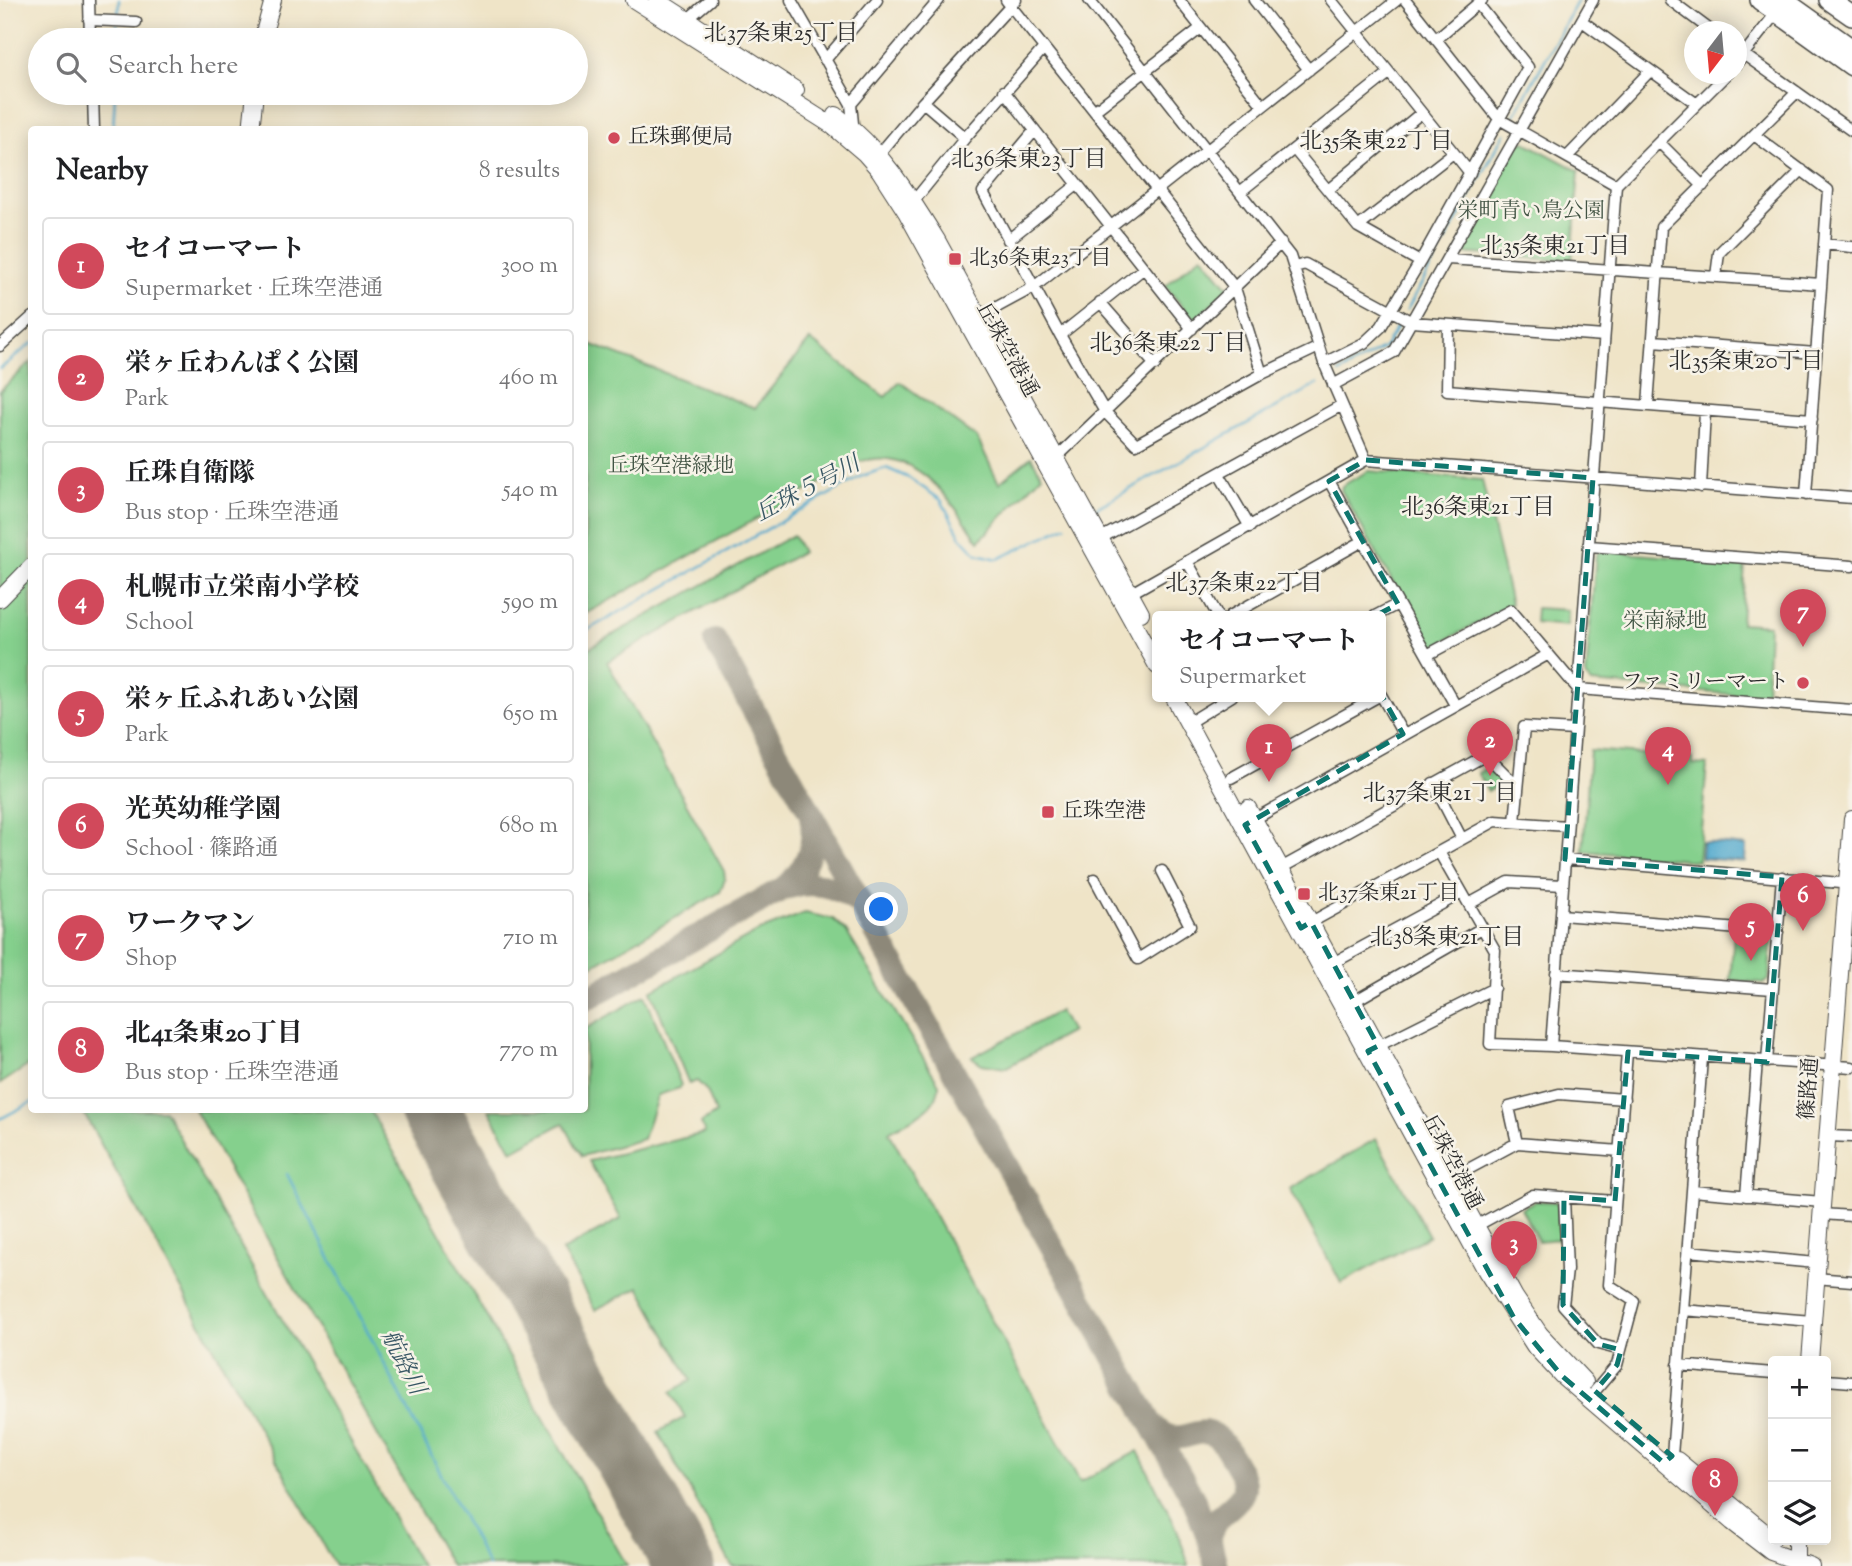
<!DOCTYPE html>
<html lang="en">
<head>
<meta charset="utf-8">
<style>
	body { margin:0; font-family:"Sorts Mill Goudy","Noto Serif JP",serif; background:#f2f2f2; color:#202124 }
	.controls { position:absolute; right:21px; bottom:21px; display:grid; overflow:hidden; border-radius:7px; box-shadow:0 4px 18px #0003 }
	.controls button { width:63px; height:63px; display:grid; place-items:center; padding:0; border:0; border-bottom:2px solid #e0e0e0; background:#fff; color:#202124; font:35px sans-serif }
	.compass { position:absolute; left:1684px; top:21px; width:63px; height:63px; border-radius:50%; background:#fff; box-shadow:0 4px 18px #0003; rotate:196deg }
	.you { position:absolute; left:882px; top:910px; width:24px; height:24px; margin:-18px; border:5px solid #fff; border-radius:50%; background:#1a73e8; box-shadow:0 0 0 10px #1a73e833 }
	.badge { display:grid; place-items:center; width:46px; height:46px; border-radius:50%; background:#d1495b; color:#fff; font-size:23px; font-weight:700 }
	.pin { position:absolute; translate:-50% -58px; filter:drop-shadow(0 2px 4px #0008) }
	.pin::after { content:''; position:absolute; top:37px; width:24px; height:21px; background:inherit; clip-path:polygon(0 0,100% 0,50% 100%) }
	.popup { position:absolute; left:1152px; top:611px; width:234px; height:91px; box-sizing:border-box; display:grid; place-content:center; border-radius:7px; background:#fff; filter:drop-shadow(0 2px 5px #0005); font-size:23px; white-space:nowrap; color:#757577 }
	.popup b { font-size:26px; color:#202124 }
	.popup::after { content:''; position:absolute; left:50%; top:100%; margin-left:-14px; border:14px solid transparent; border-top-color:#fff }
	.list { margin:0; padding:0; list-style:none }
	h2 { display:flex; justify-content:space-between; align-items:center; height:91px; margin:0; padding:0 28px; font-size:30px }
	h2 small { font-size:23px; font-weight:400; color:#757577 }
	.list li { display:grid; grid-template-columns:46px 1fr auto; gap:21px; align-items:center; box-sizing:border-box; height:98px; margin:0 14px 14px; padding:0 14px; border:2px solid #e0e0e0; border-radius:7px }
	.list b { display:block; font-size:26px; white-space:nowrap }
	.list p { margin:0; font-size:23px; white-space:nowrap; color:#757577 }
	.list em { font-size:23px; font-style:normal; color:#757577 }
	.icon { flex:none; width:38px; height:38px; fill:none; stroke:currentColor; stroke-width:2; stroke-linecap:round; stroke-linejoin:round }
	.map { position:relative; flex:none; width:1852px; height:1566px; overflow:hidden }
	.search { position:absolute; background:#fff; box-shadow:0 4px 18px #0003; left:28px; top:28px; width:560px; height:77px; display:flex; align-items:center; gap:18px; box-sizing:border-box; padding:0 24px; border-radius:38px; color:#757577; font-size:26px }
	.panel { position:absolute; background:#fff; box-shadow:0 4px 18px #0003; left:28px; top:126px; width:560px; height:987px; border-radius:7px }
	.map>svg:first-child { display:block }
	.green { fill:#85d08d; stroke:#587e5c; stroke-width:2 }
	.water { fill:#50a8cd; stroke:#3e6a7c; stroke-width:2 }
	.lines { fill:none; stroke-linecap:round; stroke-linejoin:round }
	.stream { stroke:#50a8cd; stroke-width:2.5 }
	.taxiway { stroke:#8d8879; stroke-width:24 }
	.runway { stroke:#8d8879; stroke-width:61 }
	.street-casing { stroke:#484742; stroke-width:13 }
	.secondary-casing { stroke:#484742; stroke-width:18 }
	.highway-casing { stroke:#484742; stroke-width:22 }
	.street { stroke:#fff; stroke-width:10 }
	.secondary { stroke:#fff; stroke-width:16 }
	.highway { stroke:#fff; stroke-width:19 }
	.marked { fill:none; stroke:#0f766e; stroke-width:5; stroke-dasharray:14 9; stroke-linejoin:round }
	.poi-dot { fill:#d1495b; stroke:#f7f3e8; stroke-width:2.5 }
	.labels { text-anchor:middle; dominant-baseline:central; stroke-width:5; stroke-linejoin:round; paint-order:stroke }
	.poi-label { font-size:21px; fill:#2b2b2b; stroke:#f7f3e8; text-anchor:start }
	.park-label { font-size:21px; fill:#425444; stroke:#f7f3e8 }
	.street-label { font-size:21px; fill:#2b2b2b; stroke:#f7f3e8 }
	.neighbourhood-label { font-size:23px; fill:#2b2b2b; stroke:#f7f3e8 }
	.water-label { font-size:23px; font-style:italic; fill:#385764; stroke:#f7f3e8 }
</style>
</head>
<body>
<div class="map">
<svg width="1852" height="1566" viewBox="0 0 1852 1566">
	<rect width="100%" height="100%" fill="#f7f3e8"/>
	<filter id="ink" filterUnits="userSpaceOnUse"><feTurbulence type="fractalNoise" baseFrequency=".0143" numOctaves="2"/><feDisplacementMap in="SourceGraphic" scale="14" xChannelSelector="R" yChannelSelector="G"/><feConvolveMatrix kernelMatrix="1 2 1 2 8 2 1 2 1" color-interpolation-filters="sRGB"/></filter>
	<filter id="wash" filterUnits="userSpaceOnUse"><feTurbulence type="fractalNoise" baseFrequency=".00686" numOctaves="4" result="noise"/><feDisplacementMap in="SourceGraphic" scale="28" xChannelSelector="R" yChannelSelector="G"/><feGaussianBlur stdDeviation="1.57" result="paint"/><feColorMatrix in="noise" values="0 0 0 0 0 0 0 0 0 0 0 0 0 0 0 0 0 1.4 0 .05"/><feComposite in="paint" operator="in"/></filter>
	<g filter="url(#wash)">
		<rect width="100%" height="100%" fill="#efe4c7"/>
		<!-- green -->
		<path class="green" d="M1523,141L1579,171L1572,261L1460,253L1458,250L1518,143Z
			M1202,255L1229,288L1195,321L1165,286Z
			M810,340L885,397L900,382L977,438L999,483L1031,457L1042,475L979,541C956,509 930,465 888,459C880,457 869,460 860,461L585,614V342L755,408Z
			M31,362L32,1063L0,1084V391Z
			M1368,471L1482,480L1511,604L1432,648L1429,647L1341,490L1342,486Z
			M793,535L802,552L607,662L724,871L725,879L720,892L592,966L584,953L585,650Z
			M1600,551L1745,563L1741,623L1769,625L1766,697L1591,683L1586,677L1596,555Z
			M1536,608L1568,610L1567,626L1535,623Z
			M1590,750L1693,758V764L1707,765L1698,861L1583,851Z
			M1490,766L1503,780L1488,791L1478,773Z
			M805,913L833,919L846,931L939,1084C940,1110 907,1120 889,1132L1080,1482L1138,1451L1177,1529L1189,1566H732L658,1432L685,1417L671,1392L691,1380L639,1287L595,1310L562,1251L621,1219L589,1161L705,1133L701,1123L716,1113L707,1091L697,1081L689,1084L651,991L759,931Z
			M1734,934L1766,936L1771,941L1769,980L1764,983L1730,980Z
			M645,995L681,1085L680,1088L658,1095L643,1139L582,1156L563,1123L512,1151L489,1110H584L585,1029Z
			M1059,1011L1071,1032L1005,1068L982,1064L972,1057Z
			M82,1110H164L421,1566H335Z
			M195,1110H370L627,1566H451Z
			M1376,1139L1429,1236L1341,1283L1290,1189Z
			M1536,1201L1556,1202L1558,1205L1559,1239L1538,1241L1521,1208Z"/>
		<!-- water -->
		<path class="water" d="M1702,842L1746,846L1745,862L1701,858Z"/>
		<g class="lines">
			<!-- stream -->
			<path class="stream" d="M118,18L119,0
				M117,40V24
				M1514,116L1578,0
				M113,130L115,93
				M1407,310L1505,133
				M0,369L32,343
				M1339,373L1385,347L1398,325
				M1096,508L1318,384
				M584,632L862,476L886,468L909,478L941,500L961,537L977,554L998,559L1066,526
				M0,1119L32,1102
				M287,1174L488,1566"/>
			<!-- taxiway -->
			<path class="taxiway" d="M715,641L859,900
				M784,888C806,871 817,844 811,816
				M584,1000L784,888C814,880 836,884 860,904L1194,1500L1210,1542L1216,1566
				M443,1110L450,1145
				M1154,1427C1183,1455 1198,1415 1222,1442C1229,1450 1233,1461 1239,1470C1260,1507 1209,1504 1210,1542"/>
			<!-- runway -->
			<path class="runway" d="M430,1110L684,1566"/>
		</g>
	</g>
	<g filter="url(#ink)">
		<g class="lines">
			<!-- street casing -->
			<g class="street-casing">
				<path id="street" d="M89,0L90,40
					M791,0L851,104L854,133
					M1006,0L1235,288L1262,374
					M1089,0L1290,256L1324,363L1366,460
					M1179,0L1263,106
					M1254,0L1309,70
					M1331,0L1470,173
					M1405,0L1499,119L1616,185
					M1670,0L1713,32
					M688,19L710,0
					M89,20L136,22
					M1582,21L1697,104
					M1436,39L1482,0
					M1736,49L1852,131
					M825,60L877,0
					M1736,64L1776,13
					M1004,91L1192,329
					M93,93L94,130
					M851,104L939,0
					M1094,111L1201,28
					M1035,130L983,192L1060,335L1105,412L1136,444L1262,374L1319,347
					M1754,135L1828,190L1806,495
					M965,138L1044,48
					M1659,142L1703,186
					M1294,149L1358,227L1420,262
					M1567,157L1650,71
					M876,158L923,102L1016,0
					M1328,190L1421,113
					M1240,192L1389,73
					M909,207L965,138L923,102
					M1358,227L1453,153
					M1008,240L1077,185
					M1824,244L1852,247
					M1448,259L1821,284
					M1295,267L1305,264L1412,322L1604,336
					M1716,276L1719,253L1802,170
					M1100,302L1155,365
					M973,320L1034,287L1397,0
					M1448,325L1447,390L1812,419
					M1060,335L1144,268
					M1653,341L1816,353
					M0,346L32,317
					M1324,363L1364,343L1381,327L1420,262L1528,67L1478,4
					M1333,385L1394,352L1593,0
					M1648,405L1661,227L1797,92
					M1056,458L1281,243
					M1219,474L1250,527
					M1329,481L1455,705
					M1701,487L1705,412
					M1101,538L1342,405
					M1589,546L1852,566
					M1187,561L1218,616
					M1126,596L1366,460L1852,498
					M1230,616L1363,541
					M1375,616L1398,604
					M1427,655L1511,610L1578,689L1852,710
					M1381,695L1403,734
					M1188,723L1232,696
					M1231,778L1379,696
					M1433,783L1462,839
					M1251,821L1547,655
					M1515,822L1524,727L1574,730
					M1439,852L1495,950L1490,1044L1551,1046L1852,1067
					M1565,859L1852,884
					M1281,868L1486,755L1518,787
					M1095,879L1138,959L1190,926L1162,871
					M1469,904L1509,882L1563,885
					M1561,915L1778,932
					M1306,925L1495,821L1567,826
					M1333,963L1462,893
					M1556,973L1773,989
					M1351,1003L1482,928
					M1551,1046L1616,185L1727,74
					M1374,1048L1494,988
					M1767,1062L1782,877
					M1828,1136L1852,1137
					M1517,1143L1509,1107L1559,1094L1624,1099
					M1450,1179L1517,1143L1620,1151
					M1692,1191L1822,1202
					M1746,1196L1757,1061
					M1564,1197L1567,1270L1563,1305L1598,1344L1621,1350
					M1821,1214L1852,1216
					M1476,1226L1533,1195L1615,1201
					M1688,1251L1816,1263
					M1815,1278L1852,1281
					M1683,1310L1812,1321
					M1678,1365L1773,1373
					M1826,1380L1852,1382
					M1595,1391L1617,1365L1634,1301L1609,1285L1627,1052
					M1664,1463L1672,1456L1702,1058"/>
			</g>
			<!-- secondary casing -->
			<g class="secondary-casing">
				<path id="secondary" d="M634,0L831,125L865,154L879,170L906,212L1157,666
					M657,0L796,90
					M262,40L273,0
					M836,115C881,149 908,193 937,240L1141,613
					M251,130L255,93
					M0,599L32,566
					M1173,696L1486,1271L1535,1347L1562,1376L1732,1522L1771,1552L1811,1566
					M1248,808L1515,1297L1540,1334L1585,1382
					M1810,1361L1852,819
					M1677,1460L1773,1539
					M1796,1566V1540"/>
			</g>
			<!-- highway casing -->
			<g class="highway-casing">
				<path id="highway" d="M1760,0L1852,66
					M1783,0L1852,49
					M1829,0L1852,16"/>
			</g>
			<!-- street -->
			<use href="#street" class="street"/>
			<!-- secondary -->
			<use href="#secondary" class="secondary"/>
			<!-- highway -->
			<use href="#highway" class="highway"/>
		</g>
	</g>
	<!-- marked area -->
	<path class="marked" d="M1366,460L1593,478L1565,859L1782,877L1767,1062L1628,1052L1615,1201L1564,1197L1563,1305L1598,1344L1621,1350L1617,1365L1595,1391L1672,1456L1664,1463L1562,1376L1514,1318L1368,1051L1378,1046L1333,963L1311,922L1301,928L1245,825L1403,734L1346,631L1398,604L1329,481Z"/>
	<!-- markers -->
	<g class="poi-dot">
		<circle cx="614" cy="138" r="7"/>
		<rect x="948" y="252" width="14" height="14" rx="3.5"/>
		<circle cx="1803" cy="683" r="7"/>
		<rect x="1041" y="805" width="14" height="14" rx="3.5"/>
		<rect x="1297" y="887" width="14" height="14" rx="3.5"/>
	</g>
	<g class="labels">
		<!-- poi labels -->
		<g class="poi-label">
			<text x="628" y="138">丘珠郵便局</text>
			<text x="969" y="259">北36条東23丁目</text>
			<text x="1789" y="683" text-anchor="end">ファミリーマート</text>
			<text x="1062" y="812">丘珠空港</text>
			<text x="1318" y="894">北37条東21丁目</text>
		</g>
		<!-- park labels -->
		<g class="park-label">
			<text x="1531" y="212">栄町青い鳥公園</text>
			<text x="671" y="467">丘珠空港緑地</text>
			<text x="1665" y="622">栄南緑地</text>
		</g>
		<!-- street labels -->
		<g class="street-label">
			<text transform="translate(1006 350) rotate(61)">丘珠空港通</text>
			<text transform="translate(1810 1089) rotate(-86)">篠路通</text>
			<text transform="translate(1451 1162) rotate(62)">丘珠空港通</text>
		</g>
		<!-- neighbourhood labels -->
		<g class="neighbourhood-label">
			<text x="781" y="34">北37条東25丁目</text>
			<text x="1376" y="142">北35条東22丁目</text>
			<text x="1029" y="160">北36条東23丁目</text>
			<text x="1555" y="247">北35条東21丁目</text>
			<text x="1168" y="344">北36条東22丁目</text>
			<text x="1746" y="362">北35条東20丁目</text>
			<text x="1478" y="508">北36条東21丁目</text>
			<text x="1244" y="584">北37条東22丁目</text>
			<text x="1440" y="794">北37条東21丁目</text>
			<text x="1447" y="938">北38条東21丁目</text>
		</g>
		<!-- water labels -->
		<g class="water-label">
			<text transform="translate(808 490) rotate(-28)">丘珠５号川</text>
			<text transform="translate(402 1363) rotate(63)">航路川</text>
		</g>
	</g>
</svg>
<div class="controls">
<button>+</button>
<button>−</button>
<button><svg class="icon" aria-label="layers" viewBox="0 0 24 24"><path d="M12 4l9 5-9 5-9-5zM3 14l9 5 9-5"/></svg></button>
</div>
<svg class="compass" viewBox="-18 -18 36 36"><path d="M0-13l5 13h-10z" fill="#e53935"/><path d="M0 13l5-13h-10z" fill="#757577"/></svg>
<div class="you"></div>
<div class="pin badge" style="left:1269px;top:782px">1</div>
<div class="popup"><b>セイコーマート</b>Supermarket</div>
<div class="pin badge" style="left:1490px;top:776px">2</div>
<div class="pin badge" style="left:1514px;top:1279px">3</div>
<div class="pin badge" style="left:1668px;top:785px">4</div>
<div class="pin badge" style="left:1751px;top:961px">5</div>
<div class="pin badge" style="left:1803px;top:931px">6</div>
<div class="pin badge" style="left:1803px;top:647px">7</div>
<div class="pin badge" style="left:1715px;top:1516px">8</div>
<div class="search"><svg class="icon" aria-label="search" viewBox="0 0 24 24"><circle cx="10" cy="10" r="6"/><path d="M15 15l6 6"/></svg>Search here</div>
<section class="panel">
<h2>Nearby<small>8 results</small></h2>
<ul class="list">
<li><span class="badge">1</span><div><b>セイコーマート</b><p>Supermarket · 丘珠空港通</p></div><em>300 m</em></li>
<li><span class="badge">2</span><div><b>栄ヶ丘わんぱく公園</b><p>Park</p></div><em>460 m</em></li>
<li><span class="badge">3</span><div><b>丘珠自衛隊</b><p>Bus stop · 丘珠空港通</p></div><em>540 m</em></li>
<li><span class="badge">4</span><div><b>札幌市立栄南小学校</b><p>School</p></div><em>590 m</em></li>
<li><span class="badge">5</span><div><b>栄ヶ丘ふれあい公園</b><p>Park</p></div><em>650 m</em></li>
<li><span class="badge">6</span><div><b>光英幼稚学園</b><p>School · 篠路通</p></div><em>680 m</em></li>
<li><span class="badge">7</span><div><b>ワークマン</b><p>Shop</p></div><em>710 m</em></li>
<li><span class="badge">8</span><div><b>北41条東20丁目</b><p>Bus stop · 丘珠空港通</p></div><em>770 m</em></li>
</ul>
</section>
</div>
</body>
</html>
